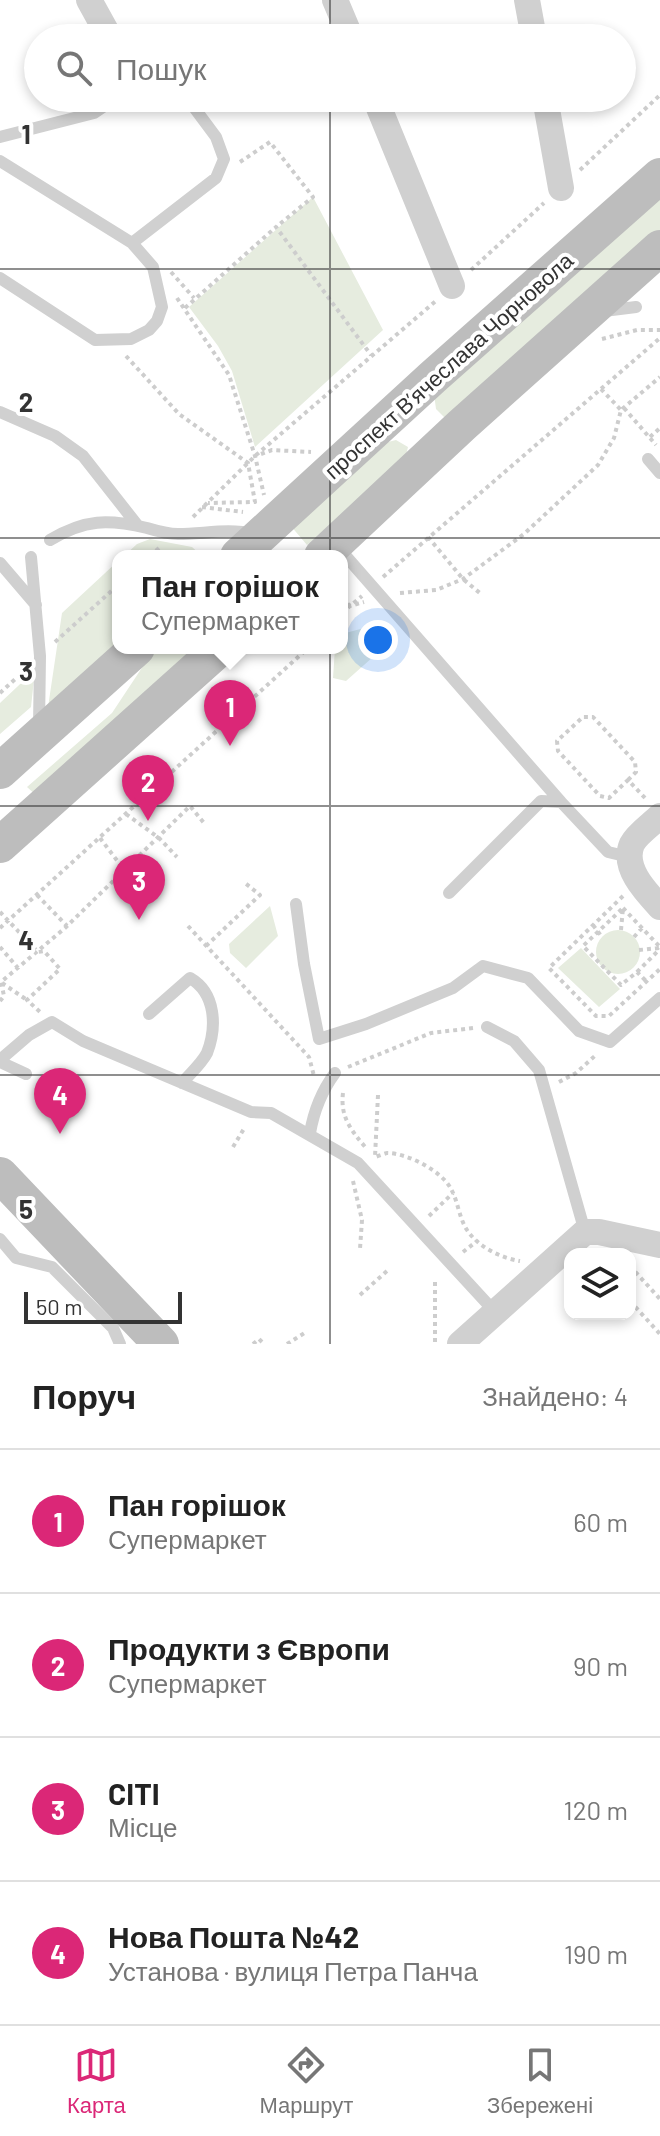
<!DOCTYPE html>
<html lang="uk">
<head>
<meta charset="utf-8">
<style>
	body { margin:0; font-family:Barlow,sans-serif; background:#f2f2f2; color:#222 }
	.controls { position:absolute; right:24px; bottom:24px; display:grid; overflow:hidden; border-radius:16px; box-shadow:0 4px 12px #0003 }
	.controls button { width:72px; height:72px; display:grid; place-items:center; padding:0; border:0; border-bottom:2px solid #e0e0e0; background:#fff; color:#222; font:40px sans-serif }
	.scale { position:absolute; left:24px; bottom:20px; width:158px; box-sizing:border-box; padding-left:8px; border:4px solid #333; border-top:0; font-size:22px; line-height:28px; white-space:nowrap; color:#333; -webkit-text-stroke:6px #fff; paint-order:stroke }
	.you { position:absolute; left:378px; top:640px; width:28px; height:28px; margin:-20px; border:6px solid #fff; border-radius:50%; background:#1a73e8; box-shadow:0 0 0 12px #1a73e833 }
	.badge { display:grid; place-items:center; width:52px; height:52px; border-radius:50%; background:#db2777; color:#fff; font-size:26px; font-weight:700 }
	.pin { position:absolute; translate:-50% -66px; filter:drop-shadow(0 2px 4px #0008) }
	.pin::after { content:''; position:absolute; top:42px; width:28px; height:24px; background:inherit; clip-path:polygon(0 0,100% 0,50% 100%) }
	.popup { position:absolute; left:112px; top:550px; width:236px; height:104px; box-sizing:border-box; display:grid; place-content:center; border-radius:16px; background:#fff; filter:drop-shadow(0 2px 6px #0005); font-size:26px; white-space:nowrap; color:#767676 }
	.popup b { font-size:30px; color:#222 }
	.popup::after { content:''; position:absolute; left:50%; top:100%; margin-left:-16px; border:16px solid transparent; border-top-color:#fff }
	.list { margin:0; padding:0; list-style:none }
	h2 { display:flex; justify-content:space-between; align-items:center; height:104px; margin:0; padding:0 32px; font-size:34px }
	h2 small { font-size:26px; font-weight:400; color:#767676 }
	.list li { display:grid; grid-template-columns:52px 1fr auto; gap:24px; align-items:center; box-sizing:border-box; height:144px; padding:0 32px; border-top:2px solid #e0e0e0 }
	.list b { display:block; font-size:30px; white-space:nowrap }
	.list p { margin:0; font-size:26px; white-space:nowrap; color:#767676 }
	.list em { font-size:26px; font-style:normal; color:#767676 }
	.icon { flex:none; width:44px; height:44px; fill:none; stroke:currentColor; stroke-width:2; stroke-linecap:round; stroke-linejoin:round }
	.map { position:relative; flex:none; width:660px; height:1344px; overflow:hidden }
	.search { position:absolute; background:#fff; box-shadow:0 4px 12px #0003; left:24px; right:24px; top:24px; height:88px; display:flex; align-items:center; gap:20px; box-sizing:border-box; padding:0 28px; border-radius:44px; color:#767676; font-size:30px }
	.sheet { height:680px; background:#fff }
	nav { display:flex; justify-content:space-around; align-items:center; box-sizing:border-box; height:112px; border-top:2px solid #e0e0e0; background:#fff; font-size:22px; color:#767676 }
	nav a { display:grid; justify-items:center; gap:4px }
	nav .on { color:#db2777 }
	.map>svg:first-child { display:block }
	.green { fill:#e6ecdf }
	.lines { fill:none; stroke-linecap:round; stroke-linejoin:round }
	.path { stroke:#cdcdcd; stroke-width:4; stroke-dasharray:4 4; stroke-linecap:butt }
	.lane { stroke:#d0d0d0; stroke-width:12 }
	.street { stroke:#d0d0d0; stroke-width:26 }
	.secondary { stroke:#bdbdbd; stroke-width:36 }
	.grid { fill:none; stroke:#333; stroke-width:2; stroke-opacity:0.55 }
	.labels { text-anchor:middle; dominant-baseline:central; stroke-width:8; stroke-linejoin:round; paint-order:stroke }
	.street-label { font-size:22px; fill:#333; stroke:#fff }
	.grid-label { font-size:26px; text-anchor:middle; font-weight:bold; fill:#333; stroke:#fff; stroke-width:8; stroke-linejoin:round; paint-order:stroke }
</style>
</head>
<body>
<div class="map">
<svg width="660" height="1344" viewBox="0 0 660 1344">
	<rect width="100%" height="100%" fill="#fff"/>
	<!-- green -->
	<path class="green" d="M660,192V232L454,417H444L436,409L434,394Z
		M313,197L383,330L255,447L232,371L218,346L189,307Z
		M396,440L408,447L405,459L307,545L290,525L384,443Z
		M150,539L192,547L202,556H124L137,544Z
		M118,561V648L47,714L62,613Z
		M364,628L382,649L346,681L333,678L335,648H342V634Z
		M155,648H203L38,797L27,787L112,713Z
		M35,670L31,707L0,734V703Z
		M270,906L278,936L246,968L230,953L229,944Z
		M596 952a22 22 0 1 1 44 0a22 22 0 1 1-44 0Z
		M581,948L620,989L599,1007L558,968Z"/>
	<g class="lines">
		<!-- path -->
		<path class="path" d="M240,162L270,142L313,197L276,227
			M580,170L660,95
			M471,270L544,203
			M171,272L194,298
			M177,298L229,375L255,456L264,495
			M185,308L276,227L371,355
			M602,339L637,330H660
			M126,356L179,414L248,463L255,502L208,503
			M601,389L621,410
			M624,408L656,445
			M650,437L660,428
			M261,454L272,450L311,452
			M202,507L243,512
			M193,517L255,456L437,300
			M428,537L463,579L481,594
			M150,556L160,547
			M383,577L660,338
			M400,593L436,590L463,579L524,534L598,465L614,438L621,410L660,377
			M342,598L350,606L362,596
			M342,613L350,606L364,602
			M55,642L118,585
			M0,693L25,670
			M628,780L636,772L635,762L593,717H583L557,741L558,751L600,796L609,798L628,780L646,799
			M126,814L159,838L177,857
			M100,838L125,871L139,883
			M37,895L67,926
			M623,896L549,968L596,1016H609L660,969
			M623,908L660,947
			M0,912L38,952L44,951L60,969L27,1000L40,1012
			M593,925L602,937
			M188,926L309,1057L314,1076
			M0,928L308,648
			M621,930L623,908L583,946L621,985L637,972L646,981
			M634,937L642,928
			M206,946L260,895L245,883
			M0,947L18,968
			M639,950L660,948
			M637,972L660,949
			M2,983L27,1000
			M0,1001L4,996L1,982L65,928L190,806L204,823
			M348,1067L431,1033L473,1028
			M559,1082L576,1073L597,1054
			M343,1093C340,1117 351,1130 366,1148
			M378,1095L375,1157C376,1157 386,1153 387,1153C407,1153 442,1171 451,1189C458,1201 459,1218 467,1230C478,1247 501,1258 520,1261
			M233,1147L245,1127
			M353,1181L362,1220L360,1249
			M429,1216L453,1193
			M463,1252L477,1241
			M630,1266L660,1299
			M435,1282V1342
			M360,1295L387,1271
			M630,1301L660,1334
			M253,1344L259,1339L264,1344
			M287,1344L306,1332"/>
		<!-- lane -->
		<path class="lane" d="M0,137L94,113L116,98
			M0,161L132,243L153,267L162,307L157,321L149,330L131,339L95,340L0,278
			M132,243L216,178L224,159L216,137L187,98
			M604,311L636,307
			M0,412L55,436L83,456L138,526
			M648,459L660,473
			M50,540C85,519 108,519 147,528C157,531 168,534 178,534C204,534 228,528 254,534
			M337,546L561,802
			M31,557L40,656L39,726
			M0,563L36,605
			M449,893L541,801L561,802L608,852L629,857
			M296,904L304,964L319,1039L366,1024L453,988L483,966L528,978L579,1031L610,1042L660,998
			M149,1014L190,978C216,993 217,1027 207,1053C202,1063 190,1074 182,1083
			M487,1027L514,1041L539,1070L585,1232
			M0,1060L29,1035L52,1022L83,1041L251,1112L271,1113L358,1163L495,1312
			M0,1062L26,1074
			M310,1133C314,1110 321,1092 335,1073
			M0,1239L16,1258L52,1267L113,1328L120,1344"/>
		<!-- street -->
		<path class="street" d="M89,0L110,38
			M335,0L351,38
			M527,0L534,38
			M375,98L452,286
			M545,98L561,188
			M660,816C652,824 637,834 632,844C622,867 645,891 660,907
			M460,1344L585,1232H599L660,1245"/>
		<!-- secondary -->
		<path class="secondary" d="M238,556L433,377L660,176
			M322,556L462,425L660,248
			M0,771L137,648
			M0,845L220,648
			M0,1175L161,1344"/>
	</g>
	<!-- grid -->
	<path class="grid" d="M330,0V38M330,98V1344M0,269H660M0,538H660M0,806H660M0,1075H660"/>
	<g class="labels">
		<!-- street labels -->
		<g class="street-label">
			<text transform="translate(448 365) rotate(-42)">проспект Вʼячеслава Чорновола</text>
		</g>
	</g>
	<g class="grid-label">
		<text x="26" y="144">1</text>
		<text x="26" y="412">2</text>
		<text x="26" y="681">3</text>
		<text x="26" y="950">4</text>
		<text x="26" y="1219">5</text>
	</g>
</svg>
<div class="controls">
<button><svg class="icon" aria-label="layers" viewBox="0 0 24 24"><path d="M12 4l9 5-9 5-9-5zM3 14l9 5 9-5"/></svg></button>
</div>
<div class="scale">50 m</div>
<div class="you"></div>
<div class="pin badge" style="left:230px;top:746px">1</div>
<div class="popup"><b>Пан горішок</b>Супермаркет</div>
<div class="pin badge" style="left:148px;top:821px">2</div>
<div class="pin badge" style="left:139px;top:920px">3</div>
<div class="pin badge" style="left:60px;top:1134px">4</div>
<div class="search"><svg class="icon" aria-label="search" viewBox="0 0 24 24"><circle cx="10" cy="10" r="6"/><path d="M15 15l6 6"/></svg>Пошук</div>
</div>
<section class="sheet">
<h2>Поруч<small>Знайдено: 4</small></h2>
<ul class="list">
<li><span class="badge">1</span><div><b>Пан горішок</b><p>Супермаркет</p></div><em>60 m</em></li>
<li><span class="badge">2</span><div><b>Продукти з Європи</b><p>Супермаркет</p></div><em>90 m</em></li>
<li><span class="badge">3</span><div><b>CITI</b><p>Місце</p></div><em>120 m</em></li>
<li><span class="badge">4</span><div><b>Нова Пошта №42</b><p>Установа · вулиця Петра Панча</p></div><em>190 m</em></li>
</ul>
</section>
<nav>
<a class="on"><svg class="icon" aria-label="map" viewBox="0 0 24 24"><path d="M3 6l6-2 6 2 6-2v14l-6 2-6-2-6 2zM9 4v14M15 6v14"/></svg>Карта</a>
<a><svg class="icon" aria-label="directions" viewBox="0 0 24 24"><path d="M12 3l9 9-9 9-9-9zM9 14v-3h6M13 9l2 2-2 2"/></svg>Маршрут</a>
<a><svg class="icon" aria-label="saved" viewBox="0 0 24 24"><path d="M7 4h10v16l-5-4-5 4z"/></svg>Збережені</a>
</nav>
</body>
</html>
